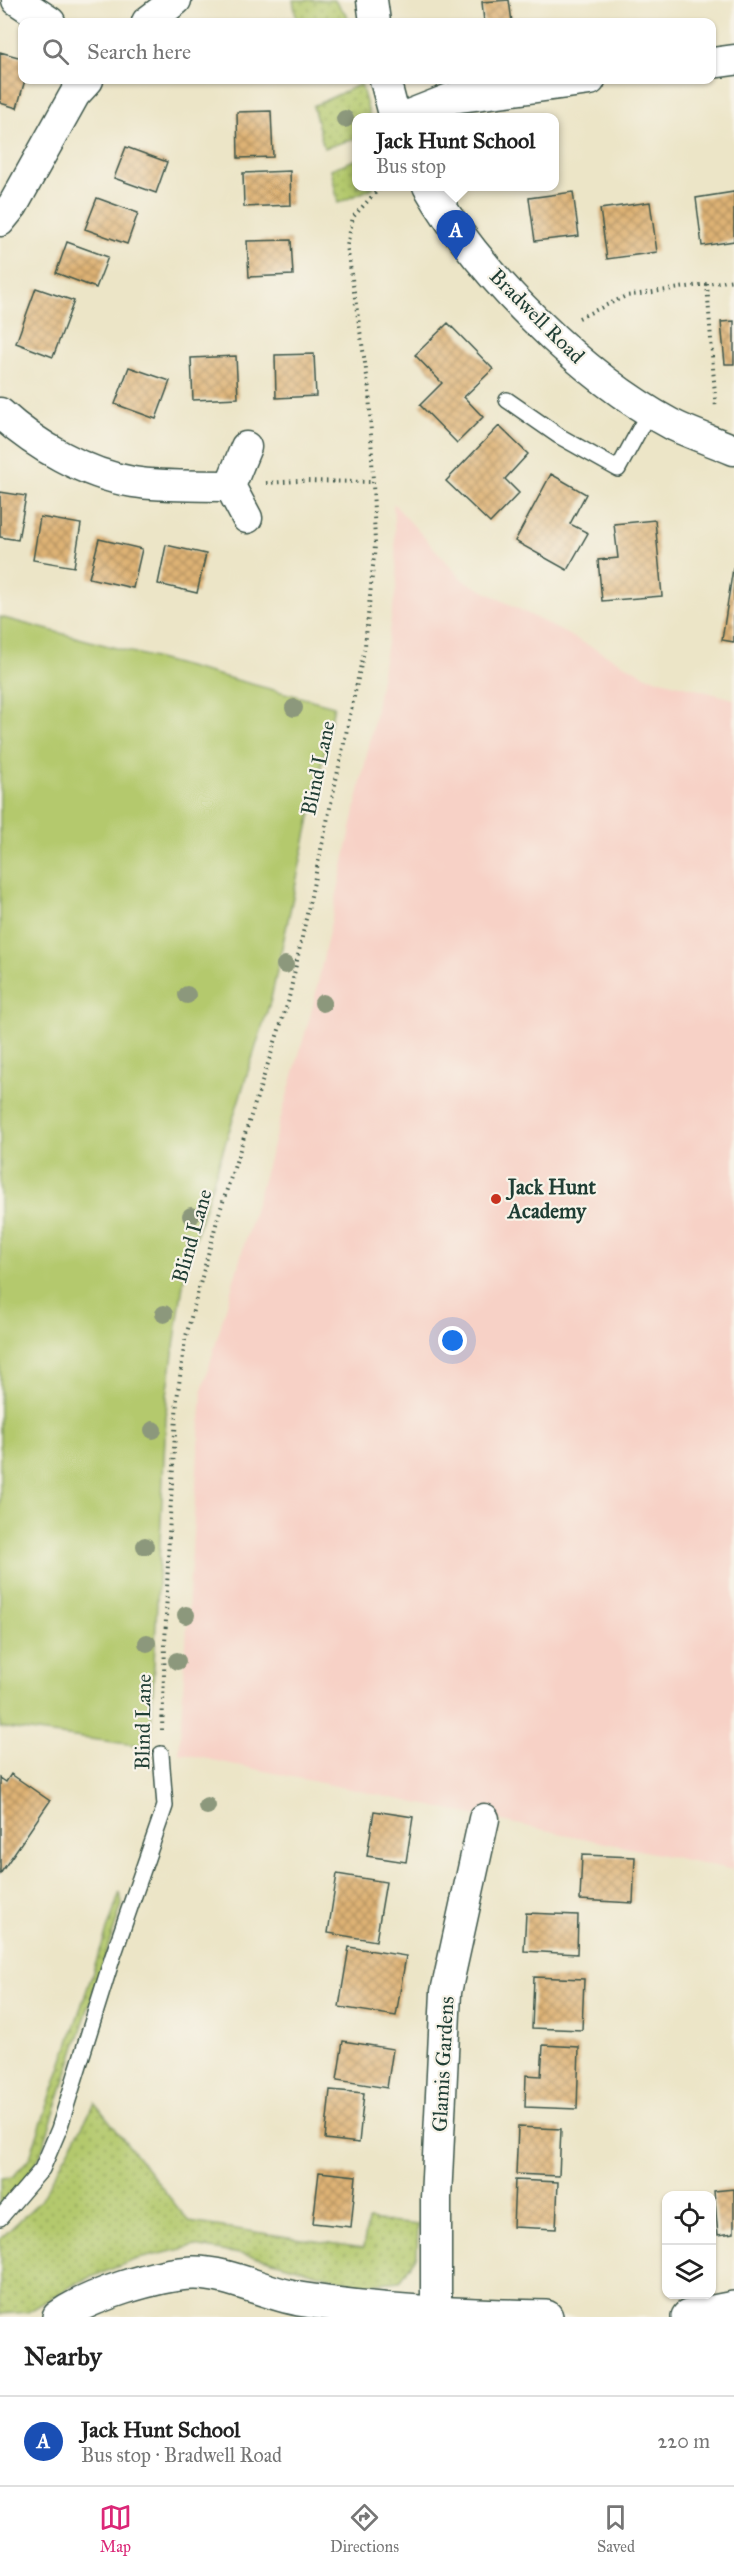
<!DOCTYPE html>
<html lang="en">
<head>
<meta charset="utf-8">
<style>
	body { margin:0; font-family:"IM FELL Great Primer",serif; background:#f6f6f6; color:#222 }
	.controls { position:absolute; right:18px; bottom:18px; display:grid; overflow:hidden; border-radius:12px; box-shadow:0 2px 4px #0004 }
	.controls button { width:54px; height:54px; display:grid; place-items:center; padding:0; border:0; border-bottom:2px solid #e0e0e0; background:#fff; color:#222; font:30px sans-serif }
	.you { position:absolute; left:453px; top:1341px; width:21px; height:21px; margin:-15px; border:4px solid #fff; border-radius:50%; background:#1a73e8; box-shadow:0 0 0 9px #1a73e833 }
	.badge { display:grid; place-items:center; width:39px; height:39px; border-radius:50%; background:#db2777; color:#fff; font-size:20px; font-weight:700 }
	.pin { position:absolute; translate:-50% -50px; filter:drop-shadow(0 2px 3px #0008) }
	.pin::after { content:''; position:absolute; top:32px; width:21px; height:18px; background:inherit; clip-path:polygon(0 0,100% 0,50% 100%) }
	.popup { position:absolute; left:352px; top:113px; width:207px; height:78px; box-sizing:border-box; display:grid; place-content:center; border-radius:12px; background:#fff; filter:drop-shadow(0 2px 4px #0005); font-size:20px; white-space:nowrap; color:#767676 }
	.popup b { font-size:22px; color:#222 }
	.popup::after { content:''; position:absolute; left:50%; top:100%; margin-left:-12px; border:12px solid transparent; border-top-color:#fff }
	.list { margin:0; padding:0; list-style:none }
	h2 { display:flex; justify-content:space-between; align-items:center; height:78px; margin:0; padding:0 24px; font-size:26px }
	h2 small { font-size:20px; font-weight:400; color:#767676 }
	.list li { display:grid; grid-template-columns:39px 1fr auto; gap:18px; align-items:center; box-sizing:border-box; height:90px; padding:0 24px; border-top:2px solid #e0e0e0 }
	.list b { display:block; font-size:22px; white-space:nowrap }
	.list p { margin:0; font-size:20px; white-space:nowrap; color:#767676 }
	.list em { font-size:20px; font-style:normal; color:#767676 }
	.icon { flex:none; width:33px; height:33px; fill:none; stroke:currentColor; stroke-width:2; stroke-linecap:round; stroke-linejoin:round }
	.map { position:relative; flex:none; width:734px; height:2317px; overflow:hidden }
	.search { position:absolute; background:#fff; box-shadow:0 2px 4px #0004; left:18px; right:18px; top:18px; height:66px; display:flex; align-items:center; gap:15px; box-sizing:border-box; padding:0 21px; border-radius:12px; color:#767676; font-size:22px }
	.sheet { height:168px; background:#fff }
	nav { display:flex; justify-content:space-around; align-items:center; box-sizing:border-box; height:84px; border-top:2px solid #e0e0e0; background:#fff; font-size:16px; color:#767676 }
	nav a { display:grid; justify-items:center; gap:3px }
	nav .on { color:#db2777 }
	.map>svg:first-child { display:block }
	.built { fill:#f7d1c6 }
	.grass { fill:url(#grass-dots); stroke:#6a8350; stroke-width:1.5 }
	.park { fill:#b4c96d; stroke:#6a8350; stroke-width:1.5 }
	.building { fill:url(#building-cross-hatch) }
	.lines { fill:none; stroke-linecap:round; stroke-linejoin:round }
	.lane-casing { stroke:#3e564a; stroke-width:18 }
	.street-casing { stroke:#3e564a; stroke-width:33 }
	.secondary-casing { stroke:#3e564a; stroke-width:36 }
	.path { stroke:#3e564a; stroke-width:4; stroke-dasharray:1.5 4.5; stroke-linecap:butt }
	.lane { stroke:#fff; stroke-width:15 }
	.street { stroke:#fff; stroke-width:30 }
	.secondary { stroke:#fff; stroke-width:33 }
	.tree { fill:#8c987c }
	.poi-dot { fill:#c8321e; stroke:#f7f3e8; stroke-width:2 }
	.labels { text-anchor:middle; dominant-baseline:central; stroke-width:4.5; stroke-linejoin:round; paint-order:stroke }
	.street-label { font-size:21px; fill:#1f3d34; stroke:#f7f3e8 }
	.poi-label { font-size:21px; font-weight:bold; fill:#1f3d34; stroke:#f7f3e8; text-anchor:start }
</style>
</head>
<body>
<div class="map">
<svg width="734" height="2317" viewBox="0 0 734 2317">
	<defs>
		<pattern id="grass-dots" width="8" height="8" patternUnits="userSpaceOnUse" patternTransform="scale(1.5)"><rect width="8" height="8" fill="#b4c96d"/><path d="M2 2h.1M6 6h.1" fill="none" stroke="#92a45a" stroke-width="1.8" stroke-linecap="round"/></pattern>
		<pattern id="building-cross-hatch" width="8" height="8" patternUnits="userSpaceOnUse" patternTransform="scale(1.5)"><rect width="8" height="8" fill="#deb275"/><path d="M0 0l8 8M0 8l8-8" fill="none" stroke="#b39261"/></pattern>
	</defs>
	<rect width="100%" height="100%" fill="#f7f3e8"/>
	<filter id="ink" filterUnits="userSpaceOnUse"><feTurbulence type="fractalNoise" baseFrequency=".0167" numOctaves="2"/><feDisplacementMap in="SourceGraphic" scale="12" xChannelSelector="R" yChannelSelector="G"/><feConvolveMatrix kernelMatrix="1 2 1 2 8 2 1 2 1" color-interpolation-filters="sRGB"/></filter>
	<filter id="wash" filterUnits="userSpaceOnUse"><feTurbulence type="fractalNoise" baseFrequency=".008" numOctaves="4" result="noise"/><feDisplacementMap in="SourceGraphic" scale="24" xChannelSelector="R" yChannelSelector="G"/><feGaussianBlur stdDeviation="1.35" result="paint"/><feColorMatrix in="noise" values="0 0 0 0 0 0 0 0 0 0 0 0 0 0 0 0 0 1.4 0 .05"/><feComposite in="paint" operator="in"/></filter>
	<g filter="url(#wash)">
		<rect width="100%" height="100%" fill="#ece5c7"/>
		<!-- built -->
		<path class="built" d="M393,503L463,580L649,677L734,699V1870L179,1753L202,1391L313,1006L373,726L397,583Z"/>
		<!-- grass -->
		<path class="grass" d="M293,0H334L347,15L349,22H297Z
			M361,84L370,117L357,118V138L324,148L313,106Z
			M357,159V186L375,187L338,203L331,169Z
			M120,1892L122,1905L40,2156L13,2197L0,2209V2178L13,2177L30,2157Z
			M95,2103L189,2222L363,2248L368,2220L418,2225L417,2255L400,2281L358,2285L262,2258L194,2246L134,2260L77,2283L28,2312L0,2314V2239L40,2201Z"/>
		<!-- park -->
		<path class="park" d="M0,617L334,706L271,999L185,1270L167,1396L150,1747L0,1727Z"/>
		<g id="blocks">
			<!-- building -->
			<path class="building" d="M509,0L512,22H484L482,2Z
				M0,52L22,58V80H25L17,108L0,103Z
				M271,111L273,157L238,158L237,112Z
				M126,147L167,162L156,193L114,178Z
				M290,171L291,205L244,207L243,173Z
				M573,192L579,236L535,241L529,198Z
				M734,192V241L702,246L696,198Z
				M97,198L138,213L127,244L85,229Z
				M650,202L657,252L607,259L600,209Z
				M291,240L293,275L249,277L247,241Z
				M67,242L108,257L96,288L56,273Z
				M36,288L74,301L53,357L16,343Z
				M734,321V364H725L721,322Z
				M448,323L493,369L464,397L483,417L457,443L420,405L442,383L415,355Z
				M314,354L316,396L276,398L275,355Z
				M236,356L238,398L193,400L191,358Z
				M129,367L170,381L156,419L115,404Z
				M499,426L528,454L505,479L519,493L490,523L446,481Z
				M551,474L586,494L570,524L588,533L567,570L515,541Z
				M0,492L26,496L18,540L0,537Z
				M40,517L81,524L74,567L33,560Z
				M655,520L662,596L602,601L598,560L618,558L614,524Z
				M99,539L142,549L133,588L89,578Z
				M166,545L206,554L197,593L158,584Z
				M733,568H734V642L722,640Z
				M11,1774L50,1801L0,1874V1778L6,1782Z
				M374,1811L413,1817L406,1862L367,1856Z
				M582,1855L635,1857L633,1903L580,1900Z
				M337,1874L386,1882L376,1941L328,1933Z
				M526,1913L578,1915L577,1954L524,1951Z
				M349,1947L406,1956L396,2016L339,2007Z
				M534,1977L584,1979L582,2030L532,2028Z
				M343,2041L393,2049L387,2088L337,2080Z
				M543,2045L579,2047L577,2109L525,2107L526,2075L541,2076Z
				M330,2090L364,2093L359,2143L325,2139Z
				M518,2127L561,2129L559,2176L516,2174Z
				M319,2172L356,2176L351,2227L313,2223Z
				M515,2180L558,2182L556,2229L513,2227Z
				M734,2189V2233L718,2235L714,2191Z"/>
		</g>
	</g>
	<g filter="url(#ink)">
		<use href="#blocks" fill-opacity="0" stroke="#3e564a" stroke-width="1.5"/>
		<g class="lines">
			<!-- lane casing -->
			<g class="lane-casing">
				<path id="lane" d="M507,400L559,436L618,469L650,410
					M0,2218L42,2169L59,2129L112,1959L165,1806L161,1754"/>
			</g>
			<!-- street casing -->
			<g class="street-casing">
				<path id="street" d="M17,0L50,22
					M372,0L375,22
					M147,22L176,0
					M712,63L734,60
					M385,80L395,118
					M401,118L452,98L590,80
					M428,186C478,273 583,377 671,424C691,434 713,441 734,450
					M0,221L13,205L75,94L88,80
					M0,413C35,445 85,474 133,482C164,487 198,485 230,486
					M246,447L230,486L247,518
					M436,2314V2198L446,1992L484,1819"/>
			</g>
			<!-- secondary casing -->
			<g class="secondary-casing">
				<path id="secondary" d="M59,2317C88,2296 157,2274 193,2273C226,2272 265,2293 299,2299C381,2312 463,2315 546,2317
					M688,2317L734,2308"/>
			</g>
			<!-- path -->
			<path class="path" d="M707,284L716,409
				M579,318L626,296L734,280
				M266,483L299,481L373,482
				M162,1730L169,1534L177,1399L185,1340L218,1217L288,1002L365,646L375,546L373,482L369,389L347,246L353,217L377,191L385,186"/>
			<!-- lane -->
			<use href="#lane" class="lane"/>
			<!-- street -->
			<use href="#street" class="street"/>
			<!-- secondary -->
			<use href="#secondary" class="secondary"/>
		</g>
		<!-- trees -->
		<g class="tree">
			<circle cx="345" cy="119" r="9"/>
			<circle cx="294" cy="708" r="9"/>
			<circle cx="285" cy="965" r="9"/>
			<circle cx="187" cy="995" r="9"/>
			<circle cx="323" cy="1003" r="9"/>
			<circle cx="191" cy="1216" r="9"/>
			<circle cx="164" cy="1314" r="9"/>
			<circle cx="153" cy="1430" r="9"/>
			<circle cx="145" cy="1546" r="9"/>
			<circle cx="186" cy="1615" r="9"/>
			<circle cx="147" cy="1643" r="9"/>
			<circle cx="177" cy="1661" r="9"/>
			<circle cx="207" cy="1806" r="9"/>
		</g>
	</g>
	<!-- markers -->
	<circle class="poi-dot" cx="496" cy="1199" r="6"/>
	<g class="labels">
		<!-- street labels -->
		<g class="street-label">
			<text transform="translate(537 316) rotate(45)">Bradwell Road</text>
			<text transform="translate(318 768) rotate(-78)">Blind Lane</text>
			<text transform="translate(192 1236) rotate(-74)">Blind Lane</text>
			<text transform="translate(143 1722) rotate(-89)">Blind Lane</text>
			<text transform="translate(443 2064) rotate(-87)">Glamis Gardens</text>
		</g>
		<!-- poi labels -->
		<g class="poi-label">
			<text x="508" y="1187">Jack Hunt<tspan x="508" dy="24">Academy</tspan></text>
		</g>
	</g>
</svg>
<div class="controls">
<button><svg class="icon" aria-label="locate" viewBox="0 0 24 24"><circle cx="12" cy="12" r="6"/><path d="M12 2v4M12 18v4M2 12h4M18 12h4"/></svg></button>
<button><svg class="icon" aria-label="layers" viewBox="0 0 24 24"><path d="M12 4l9 5-9 5-9-5zM3 14l9 5 9-5"/></svg></button>
</div>
<div class="you"></div>
<div class="pin badge" style="left:456px;top:260px;background:#1a4fb4">A</div>
<div class="popup"><b>Jack Hunt School</b>Bus stop</div>
<div class="search"><svg class="icon" aria-label="search" viewBox="0 0 24 24"><circle cx="10" cy="10" r="6"/><path d="M15 15l6 6"/></svg>Search here</div>
</div>
<section class="sheet">
<h2>Nearby<small></small></h2>
<ul class="list">
<li><span class="badge" style="background:#1a4fb4">A</span><div><b>Jack Hunt School</b><p>Bus stop · Bradwell Road</p></div><em>220 m</em></li>
</ul>
</section>
<nav>
<a class="on"><svg class="icon" aria-label="map" viewBox="0 0 24 24"><path d="M3 6l6-2 6 2 6-2v14l-6 2-6-2-6 2zM9 4v14M15 6v14"/></svg>Map</a>
<a><svg class="icon" aria-label="directions" viewBox="0 0 24 24"><path d="M12 3l9 9-9 9-9-9zM9 14v-3h6M13 9l2 2-2 2"/></svg>Directions</a>
<a><svg class="icon" aria-label="saved" viewBox="0 0 24 24"><path d="M7 4h10v16l-5-4-5 4z"/></svg>Saved</a>
</nav>
</body>
</html>
